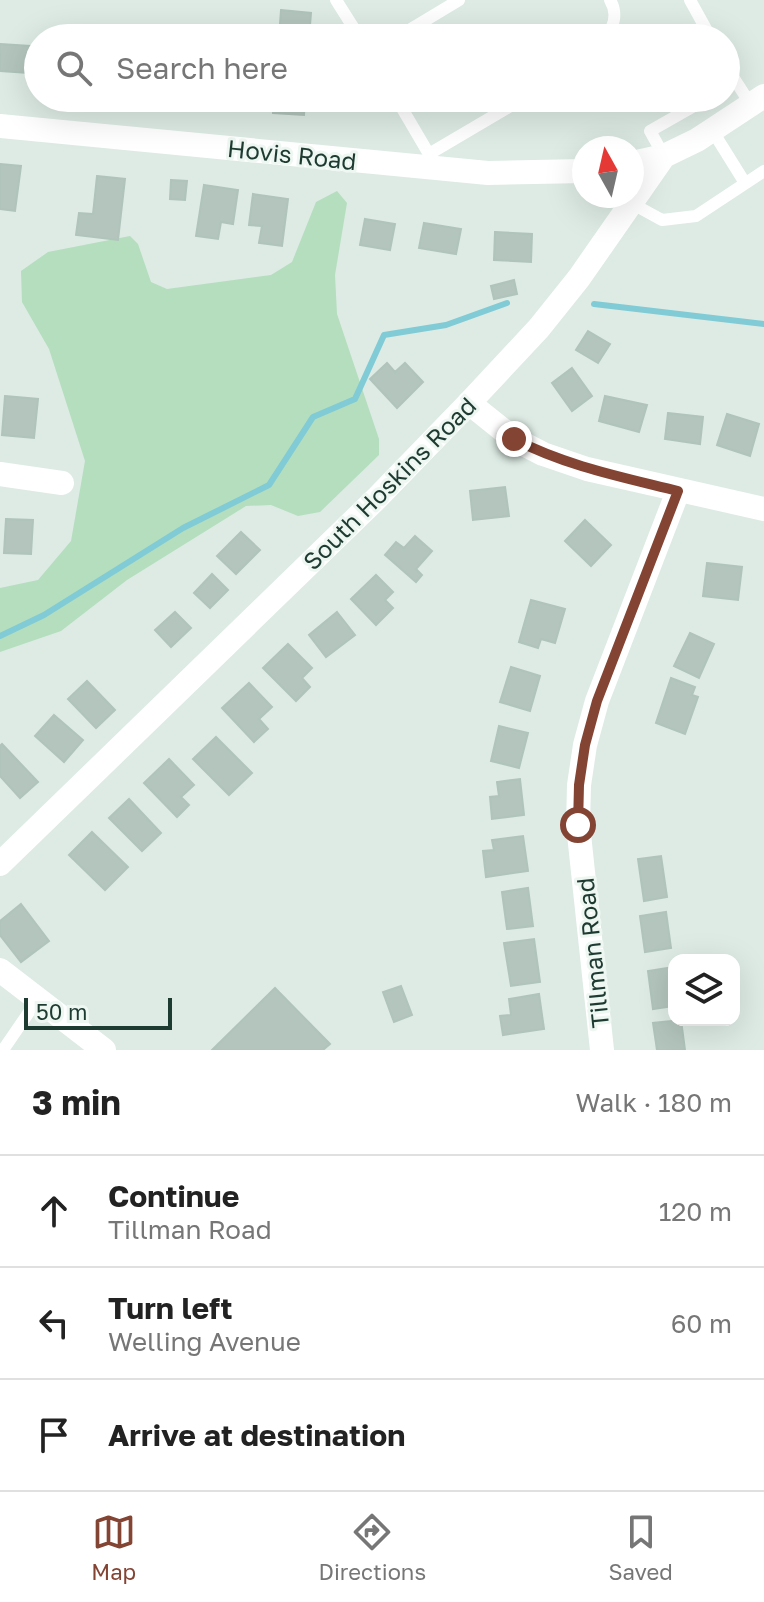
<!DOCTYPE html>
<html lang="en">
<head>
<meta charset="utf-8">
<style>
	body { margin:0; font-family:"Golos Text",sans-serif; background:#f6f6f6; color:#222 }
	.controls { position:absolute; right:24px; bottom:24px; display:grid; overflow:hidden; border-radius:16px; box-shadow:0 8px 32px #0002 }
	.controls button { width:72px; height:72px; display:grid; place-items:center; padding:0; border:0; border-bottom:2px solid #e0e0e0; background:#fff; color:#222; font:40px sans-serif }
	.compass { position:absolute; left:572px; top:136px; width:72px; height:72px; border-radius:50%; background:#fff; box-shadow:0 8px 32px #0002; rotate:352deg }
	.scale { position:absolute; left:24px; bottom:20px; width:148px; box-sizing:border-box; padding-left:8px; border:4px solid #1e3b32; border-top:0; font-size:22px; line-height:28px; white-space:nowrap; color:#1e3b32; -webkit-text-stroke:6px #eef7f2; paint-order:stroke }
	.stop { position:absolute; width:24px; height:24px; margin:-18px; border:6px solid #844434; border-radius:50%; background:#fff }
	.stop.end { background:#844434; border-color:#fff; box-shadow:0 2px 8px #0008 }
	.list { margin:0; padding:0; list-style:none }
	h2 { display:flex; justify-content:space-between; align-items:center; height:104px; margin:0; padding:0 32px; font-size:34px }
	h2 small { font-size:26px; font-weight:400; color:#767676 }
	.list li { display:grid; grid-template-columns:52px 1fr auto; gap:24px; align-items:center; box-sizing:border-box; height:112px; padding:0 32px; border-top:2px solid #e0e0e0 }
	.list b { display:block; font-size:30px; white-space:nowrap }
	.list p { margin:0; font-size:26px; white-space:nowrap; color:#767676 }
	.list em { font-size:26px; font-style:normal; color:#767676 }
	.icon { flex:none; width:44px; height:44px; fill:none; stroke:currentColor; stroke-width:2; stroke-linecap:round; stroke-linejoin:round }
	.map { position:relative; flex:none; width:764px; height:1050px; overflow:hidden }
	.search { position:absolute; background:#fff; box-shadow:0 8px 32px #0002; left:24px; right:24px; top:24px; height:88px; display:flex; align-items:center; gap:20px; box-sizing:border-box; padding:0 28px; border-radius:44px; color:#767676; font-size:30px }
	.sheet { height:440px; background:#fff }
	nav { display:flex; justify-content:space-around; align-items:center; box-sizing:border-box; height:112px; border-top:2px solid #e0e0e0; background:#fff; font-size:22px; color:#767676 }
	nav a { display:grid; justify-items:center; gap:4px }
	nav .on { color:#844434 }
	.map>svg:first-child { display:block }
	.green { fill:#b4debe }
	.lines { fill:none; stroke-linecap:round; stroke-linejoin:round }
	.stream { stroke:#80cbd5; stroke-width:6 }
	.building { fill:#b3c5bd; stroke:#b0c4bb; stroke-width:2 }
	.service { stroke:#fff; stroke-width:12 }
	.minor { stroke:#fff; stroke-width:24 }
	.tertiary { stroke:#fff; stroke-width:24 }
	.route { stroke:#844434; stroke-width:10 }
	.labels { text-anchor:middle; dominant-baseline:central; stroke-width:6; stroke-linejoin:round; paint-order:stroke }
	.street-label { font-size:24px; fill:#1e3b32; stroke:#eef7f2 }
</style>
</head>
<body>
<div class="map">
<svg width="764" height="1050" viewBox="0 0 764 1050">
	<rect width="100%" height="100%" fill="#ddebe4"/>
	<!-- green -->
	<path class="green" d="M337,191L347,203L335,275L337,314L379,439V455L320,512L298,516L271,505L246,506L127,580L61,631L0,652V588L38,580L71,541L85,461L49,349L22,302L21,271L48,252L130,236L138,244L151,282L167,289L271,275L292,262L316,202Z"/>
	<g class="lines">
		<!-- stream -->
		<path class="stream" d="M594,304L764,324
			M0,636L44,615L183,528L269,485L313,417L355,399L384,335L446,325L507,303"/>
	</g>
	<!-- building -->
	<path class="building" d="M281,10L311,13L309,38H279Z
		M0,44L30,46L28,73L0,71Z
		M274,98H305L304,115L273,113Z
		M0,164L21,166L15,211L0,209Z
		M97,176L125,179L118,240L76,235L79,213L93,214Z
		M171,180L187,181L185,200L170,199Z
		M204,185L238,190L233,224L221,222L218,239L196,236Z
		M253,194L288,199L282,246L259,243L262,226L249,225Z
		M365,219L395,224L390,250L360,245Z
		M424,223L461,229L456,254L419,248Z
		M495,232L532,234L531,262L494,260Z
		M514,280L517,294L494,299L491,286Z
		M588,331L610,344L598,363L576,350Z
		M387,363L395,372L405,363L423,382L397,408L370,379Z
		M572,368L592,396L572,411L552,383Z
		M5,396L38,399L34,438L2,435Z
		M605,396L647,405L639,432L599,421Z
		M668,413L703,417L700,444L665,439Z
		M727,414L759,424L750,456L717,445Z
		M505,487L509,516L473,520L470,491Z
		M6,519L33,520L31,554L4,553Z
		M585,520L611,545L591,566L565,541Z
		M241,532L260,550L236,574L217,556Z
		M415,536L432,551L416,569L422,575L416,582L385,555L396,542L404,548Z
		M707,563L742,567L738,600L703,596Z
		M212,574L228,590L210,608L194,593Z
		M376,575L393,592L385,600L393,608L376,625L351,599Z
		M531,600L565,609L555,643L541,639L538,648L519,642Z
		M175,612L191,628L171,647L155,630Z
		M337,612L355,635L326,657L309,635Z
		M690,633L714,644L699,678L674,666Z
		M288,644L312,668L302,678L310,687L296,701L263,668Z
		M511,667L540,676L530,711L500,702Z
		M671,678L695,687L692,695L698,697L685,734L656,723Z
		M87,681L115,710L96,728L68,699Z
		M249,683L272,707L259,719L268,729L254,742L222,708Z
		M54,715L83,740L64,762L35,736Z
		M499,726L528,733L519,768L491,761Z
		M216,737L252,773L229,795L193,759Z
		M2,744L38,782L20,798L0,776V746Z
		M169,759L194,785L181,797L189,805L177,817L144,783Z
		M520,779L524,815L492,819L490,797L499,796L497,782Z
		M129,799L161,833L142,851L109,818Z
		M92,832L128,867L105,890L69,855Z
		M523,836L528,871L486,877L483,851L494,850L492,840Z
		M661,856L667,897L644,901L638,859Z
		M528,888L533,926L507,929L502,892Z
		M21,904L49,941L21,962L0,935V921Z
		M666,912L671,948L645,952L640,916Z
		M534,939L540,982L511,986L504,943Z
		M674,967V1006L653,1009L648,971Z
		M401,986L412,1015L394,1022L383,992Z
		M275,988L330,1044L323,1050H212Z
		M539,994L544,1029L503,1035L500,1016L511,1015L509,999Z
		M681,1020L685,1050H657L653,1023Z"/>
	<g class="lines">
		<!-- service -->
		<path class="service" d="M336,0L360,38
			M690,0L711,38
			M396,38L459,0
			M605,38C614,27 618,13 610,0
			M726,66L751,105
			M396,98L433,161
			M712,130L745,183
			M429,154L524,98
			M664,156L650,131L708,98
			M631,203L662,220L696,216L764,171
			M3,1050L38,999"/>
		<!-- minor -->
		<path class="minor" d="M469,403L514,439L543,454L587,469L764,509
			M0,474L62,483
			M602,1050L578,825L579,785L585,745L597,701L678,491"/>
		<!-- tertiary -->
		<path class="tertiary" d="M0,126L488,173L584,171
			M632,163L664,156
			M0,864L378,497L469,403L539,328L579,278L664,156L697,140L764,96
			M0,970L104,1050"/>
	</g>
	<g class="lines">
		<!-- route -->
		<path class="route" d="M514,439C566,466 622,477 678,491L597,701L585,745L579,785L578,825"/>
	</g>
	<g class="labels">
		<!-- street labels -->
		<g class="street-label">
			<text transform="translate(292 154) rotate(6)">Hovis Road</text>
			<text transform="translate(389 483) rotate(-45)">South Hoskins Road</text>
			<text transform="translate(592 953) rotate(-96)">Tillman Road</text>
		</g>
	</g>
</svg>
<div class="controls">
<button><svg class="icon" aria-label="layers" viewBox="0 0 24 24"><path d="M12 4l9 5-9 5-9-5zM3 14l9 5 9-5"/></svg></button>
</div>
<svg class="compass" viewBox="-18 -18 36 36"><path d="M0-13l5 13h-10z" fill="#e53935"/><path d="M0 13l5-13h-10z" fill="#767676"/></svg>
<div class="scale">50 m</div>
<div class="stop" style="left:578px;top:825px"></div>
<div class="stop end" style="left:514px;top:439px"></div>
<div class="search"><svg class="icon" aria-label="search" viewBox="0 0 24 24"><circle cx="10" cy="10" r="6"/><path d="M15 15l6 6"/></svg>Search here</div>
</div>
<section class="sheet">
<h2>3 min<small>Walk · 180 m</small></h2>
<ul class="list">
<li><svg class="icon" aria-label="ahead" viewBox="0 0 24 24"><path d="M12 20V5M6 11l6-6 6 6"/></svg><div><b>Continue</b><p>Tillman Road</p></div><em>120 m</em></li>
<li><svg class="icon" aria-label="left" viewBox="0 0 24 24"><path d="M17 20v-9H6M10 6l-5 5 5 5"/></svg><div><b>Turn left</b><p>Welling Avenue</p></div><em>60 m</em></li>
<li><svg class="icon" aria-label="arrive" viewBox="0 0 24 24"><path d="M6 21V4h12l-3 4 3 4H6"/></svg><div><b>Arrive at destination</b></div></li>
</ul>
</section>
<nav>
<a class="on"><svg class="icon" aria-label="map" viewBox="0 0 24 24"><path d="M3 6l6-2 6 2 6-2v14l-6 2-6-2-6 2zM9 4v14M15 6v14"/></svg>Map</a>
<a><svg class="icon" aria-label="directions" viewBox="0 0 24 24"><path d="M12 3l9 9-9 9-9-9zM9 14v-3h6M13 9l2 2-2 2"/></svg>Directions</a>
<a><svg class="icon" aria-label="saved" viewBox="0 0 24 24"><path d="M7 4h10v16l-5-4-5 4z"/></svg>Saved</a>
</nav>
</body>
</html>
